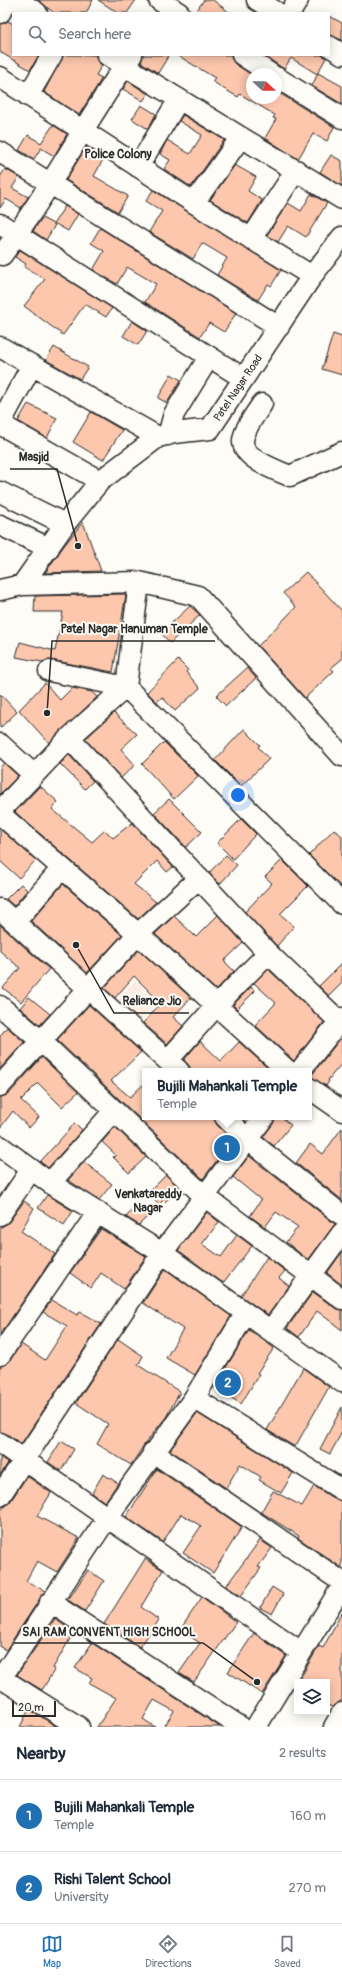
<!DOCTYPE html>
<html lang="en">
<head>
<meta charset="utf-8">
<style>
	body { margin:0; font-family:Pangolin,sans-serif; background:#f2f2f3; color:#1f2937 }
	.controls { position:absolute; right:12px; bottom:12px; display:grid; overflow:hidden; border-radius:0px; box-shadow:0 2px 10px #0003 }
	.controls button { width:36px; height:36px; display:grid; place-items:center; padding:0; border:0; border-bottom:1px solid #e0e1e3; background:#fff; color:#1f2937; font:20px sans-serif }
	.compass { position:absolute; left:246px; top:68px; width:36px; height:36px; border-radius:50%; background:#fff; box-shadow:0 2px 10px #0003; rotate:111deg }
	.scale { position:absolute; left:12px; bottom:10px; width:44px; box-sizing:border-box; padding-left:4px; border:2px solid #2b2b2b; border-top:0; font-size:11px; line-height:14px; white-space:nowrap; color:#2b2b2b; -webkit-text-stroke:3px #fdfcf7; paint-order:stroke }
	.you { position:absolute; left:238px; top:795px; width:14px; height:14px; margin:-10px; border:3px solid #fff; border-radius:50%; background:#1a73e8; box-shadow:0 0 0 6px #1a73e833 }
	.badge { display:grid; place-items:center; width:26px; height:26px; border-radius:50%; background:#1f6fb2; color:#fff; font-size:13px; font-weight:700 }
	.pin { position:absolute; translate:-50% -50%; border:2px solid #fff; box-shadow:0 1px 4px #0006 }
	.popup { position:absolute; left:142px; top:1068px; width:170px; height:52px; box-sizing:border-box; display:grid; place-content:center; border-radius:0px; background:#fff; filter:drop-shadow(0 1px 3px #0005); font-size:13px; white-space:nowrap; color:#747a83 }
	.popup b { font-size:15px; color:#1f2937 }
	.popup::after { content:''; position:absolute; left:50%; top:100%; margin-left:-8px; border:8px solid transparent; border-top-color:#fff }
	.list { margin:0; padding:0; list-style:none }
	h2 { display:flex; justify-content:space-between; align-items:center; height:52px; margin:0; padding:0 16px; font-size:17px }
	h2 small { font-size:13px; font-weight:400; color:#747a83 }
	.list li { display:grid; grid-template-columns:26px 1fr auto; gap:12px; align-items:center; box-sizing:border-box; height:72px; padding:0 16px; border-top:1px solid #e0e1e3 }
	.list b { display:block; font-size:15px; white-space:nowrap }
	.list p { margin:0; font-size:13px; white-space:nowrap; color:#747a83 }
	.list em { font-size:13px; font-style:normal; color:#747a83 }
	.icon { flex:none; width:22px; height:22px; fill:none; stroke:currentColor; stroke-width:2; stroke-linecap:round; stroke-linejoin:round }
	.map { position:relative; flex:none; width:342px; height:1727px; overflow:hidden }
	.search { position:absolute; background:#fff; box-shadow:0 2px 10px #0003; left:12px; right:12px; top:12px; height:44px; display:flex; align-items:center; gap:10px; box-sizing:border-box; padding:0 14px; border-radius:0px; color:#747a83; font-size:15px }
	.sheet { height:196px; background:#fff }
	nav { display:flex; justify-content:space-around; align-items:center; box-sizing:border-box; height:56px; border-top:1px solid #e0e1e3; background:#fff; font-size:11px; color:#747a83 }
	nav a { display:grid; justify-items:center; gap:2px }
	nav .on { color:#1f6fb2 }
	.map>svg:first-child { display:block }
	.built { fill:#fdece1 }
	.building { fill:#fcc7ad; stroke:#2b2b2b }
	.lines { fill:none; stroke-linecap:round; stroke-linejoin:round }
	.minor-casing { stroke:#2b2b2b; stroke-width:23 }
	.minor { stroke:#fdfcf7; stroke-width:20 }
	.labels { text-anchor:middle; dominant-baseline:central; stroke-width:4; stroke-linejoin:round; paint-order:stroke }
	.street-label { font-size:11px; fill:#2b2b2b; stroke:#fdfcf7 }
	.neighbourhood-label { font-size:12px; font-weight:bold; fill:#2b2b2b; stroke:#fdfcf7 }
	.leader { fill:none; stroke:#2b2b2b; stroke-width:1.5 }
	.callout-dot { fill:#2b2b2b; stroke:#fdfcf7; stroke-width:1.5 }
	.callout-label { font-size:12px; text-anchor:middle; font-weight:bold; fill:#2b2b2b; stroke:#fdfcf7; stroke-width:4; stroke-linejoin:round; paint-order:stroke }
</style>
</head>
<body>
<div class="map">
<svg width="342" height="1727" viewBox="0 0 342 1727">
	<rect width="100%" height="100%" fill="#fdfcf7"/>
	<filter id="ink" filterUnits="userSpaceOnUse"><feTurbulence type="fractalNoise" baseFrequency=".025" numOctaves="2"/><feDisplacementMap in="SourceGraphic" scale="8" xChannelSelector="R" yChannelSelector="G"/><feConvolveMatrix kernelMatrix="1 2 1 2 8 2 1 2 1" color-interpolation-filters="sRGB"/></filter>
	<g filter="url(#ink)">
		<!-- built -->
		<path class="built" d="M135,980L144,989L126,1009L117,1000Z
			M146,991L158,1001L139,1023L127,1013Z"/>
		<!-- building -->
		<path class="building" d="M38,0H93L86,13H54Z
			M98,0H136L127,13H118Z
			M204,0H213L230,13H195Z
			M329,16L342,23V40L329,35Z
			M8,21L13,24V55H39L30,70L0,52V24Z
			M63,55H96L97,61L102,65L96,75L102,78L79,115L44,92Z
			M143,55H169L158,73L141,62Z
			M177,55H231L235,64L252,75V98H276V91L334,127L327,141L313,134L298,159L265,138L276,119L273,118L275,115L240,94L238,97L224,89L212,81L215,78Z
			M263,55H322L326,58L317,74L291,58L284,69Z
			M318,73L342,86V104L312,86Z
			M128,81L148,94L143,101L123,89Z
			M141,105L156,114L148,129L132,119Z
			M183,115L224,140L191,187L164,169L170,160L160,154L167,140L190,154L202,135L179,121Z
			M53,125L67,134L54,156L41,148L34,159L19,150L28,135L41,143Z
			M86,147L104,158L94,176L128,196L118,212L66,180Z
			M331,155L342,161V186L320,172Z
			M235,165L256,177L248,191L262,200L248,223L210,200Z
			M5,169L19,177L12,188L28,197L21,208L6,199L0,208V177Z
			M153,190L281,270L271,286L268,284L258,300L217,275L227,258L202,243L193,259L149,232L162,211L146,201Z
			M311,194L327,203L306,237L288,226L278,242L267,235L288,203L301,211Z
			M65,206L78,214L68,231L54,223Z
			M42,218L55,225L46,240L33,231Z
			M100,228L236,313L224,332L209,323L200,337L145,302L156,284L127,267L117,284L93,270L104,251L91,243Z
			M20,250L112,308L106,317L85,304L63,335L24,306L45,279L24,267L26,264L15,257Z
			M132,321L147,331L138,345L123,336Z
			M333,334L342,337V375L322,369Z
			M54,347L88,367L80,379L46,360Z
			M171,374L181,380L167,403L158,398Z
			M28,404L57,418L47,438L18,421Z
			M91,412L122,430L103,460L73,442Z
			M83,522L101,571L45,573L63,547Z
			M306,572L342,611V659L331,668L334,671L305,698L258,646L296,607L283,593Z
			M126,594L113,672L51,660L42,662L16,657L20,642L55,651L63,612H34L35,596Z
			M190,606L200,615L170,643L161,633Z
			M178,660L188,670L186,672L200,688L175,711L162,697L157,702L147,692Z
			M247,668L256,678L226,706L216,696Z
			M45,683L60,700L72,688L92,692L97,697L49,743L19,710Z
			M0,694L17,712L0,728Z
			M114,713L137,734L121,749L135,765L121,778L85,739Z
			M244,729L260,745L258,747L269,759L241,786L215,760Z
			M164,742L198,776L174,799L142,764Z
			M69,755L93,781L85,789L60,764Z
			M4,763L18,776L0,794V768Z
			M40,786L58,802L52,809L92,842L105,830L113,838L132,823L173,867L167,872L157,861L134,884L156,902L138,919L15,812Z
			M169,799L202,832L186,847L154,813Z
			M241,819L256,834L233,859L217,843Z
			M0,829L36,860L19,878L0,861Z
			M334,829L342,836V888L309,855Z
			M226,855L237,865L220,884L209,873Z
			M282,860L308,886L280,914L294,926L277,946L245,912L272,883L265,877Z
			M21,884L27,890L14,906L6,899Z
			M63,884L122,935L87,973L31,921Z
			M218,915L243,943L224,961L234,971L216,990L155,934L174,916L196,937Z
			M0,925L49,969L21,1002L3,988L20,968L0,951Z
			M139,950L191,998L173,1017L183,1026L167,1044L143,1023L161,1003L134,976L115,998L104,988Z
			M342,963V983L329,996L319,986Z
			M268,969L324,1022L294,1061L255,1025L276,1003L254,983Z
			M251,987L255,991L237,1009L233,1005Z
			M29,997L50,1014L40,1025L20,1008Z
			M89,1005L141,1052L111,1081L130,1097L145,1083V1117H214L217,1125L232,1140L203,1179L57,1040Z
			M7,1027L24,1042L0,1069V1036Z
			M340,1039L342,1041V1063L328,1080L329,1081L326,1086L310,1077Z
			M200,1041L221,1061L239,1042L271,1071H190V1067L184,1060Z
			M42,1057L78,1092L62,1107L38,1083L21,1100L39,1117L29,1128L13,1111L0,1128V1097L9,1094Z
			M275,1117H281L291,1125L274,1146L263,1137L273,1124Z
			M75,1123L82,1130L48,1168L40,1162Z
			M115,1127L146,1157L129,1173L113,1157L116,1155L102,1142Z
			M342,1128V1200L296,1163L310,1144L323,1154Z
			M249,1156L335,1224L308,1260L286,1242L298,1227L276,1212L265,1227L250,1216L261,1200L233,1177Z
			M84,1162L112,1184L99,1200L68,1180Z
			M166,1175L179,1188L165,1202L163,1200L159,1205L148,1193Z
			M47,1195L73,1211L64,1225L38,1208Z
			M24,1201L34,1208L21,1231L55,1254L0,1335V1228L9,1222Z
			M138,1204L151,1213L139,1225L126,1217Z
			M207,1212L219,1222L202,1244L221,1257L237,1235L252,1246L223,1283L178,1250Z
			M101,1229L146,1256L124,1289L101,1273L91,1288L70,1273Z
			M342,1252V1285L327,1273Z
			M267,1257L285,1271L279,1278L289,1286L268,1315L241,1296Z
			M165,1269L231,1316L195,1375L166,1358L183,1329L143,1303Z
			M313,1292L335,1308L342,1310V1330L317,1311L299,1337L287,1328Z
			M52,1300L77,1315L80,1312L101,1324L21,1444L7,1434L0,1432V1366L9,1362L21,1344L45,1360L67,1326L43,1312Z
			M249,1330L274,1348L257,1373L259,1374L241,1404L214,1387Z
			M118,1339L143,1356L138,1365L180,1392L166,1417L144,1445L131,1465L97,1444L108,1424L76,1403Z
			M303,1368L329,1387L295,1447L267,1430Z
			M342,1407V1432L330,1454L320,1449Z
			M197,1413L293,1473L281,1493L259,1480L261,1477L240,1464L226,1488L170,1450Z
			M61,1441L74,1449L61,1471L48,1462Z
			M0,1457L8,1463L0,1475Z
			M157,1469L242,1527L213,1573L183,1553L201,1526L181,1514L163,1542L126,1517Z
			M103,1474L118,1483L105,1502L92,1493Z
			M27,1476L51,1493L37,1516L79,1538L57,1572L37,1561L26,1581L45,1591L6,1650L0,1647V1511L10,1502Z
			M314,1486L336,1500L342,1501V1568L298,1538L299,1536L261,1512L273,1491L302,1506Z
			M260,1540L272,1548L258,1567L261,1568L241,1596L226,1586Z
			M145,1559L163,1570L141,1607L159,1620L140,1647L104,1624Z
			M88,1570L104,1581L85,1611L68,1600Z
			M272,1587L283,1594L272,1614L260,1608Z
			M202,1597L236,1622L194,1682L179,1673L200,1643L180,1630Z
			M342,1612V1700L332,1707L327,1705V1682H298L319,1646L323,1648Z
			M55,1619L74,1632L53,1668L55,1669L42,1690L17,1675Z
			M254,1633L286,1656L262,1694L228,1672Z
			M92,1643L220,1727H164L174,1711L154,1700L143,1719L155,1727H97L116,1698L89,1683L92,1678L75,1668Z
			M29,1709L57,1727H20Z"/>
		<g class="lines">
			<!-- minor casing -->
			<g class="minor-casing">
				<path id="minor" d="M17,0L37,13
					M159,0L179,13
					M257,0L278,13
					M0,13L8,0
					M290,13L298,0
					M329,46L342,54
					M107,55L342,199
					M242,55L271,74
					M0,77L216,217L312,276
					M276,77L342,118
					M28,96L52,55
					M0,152L279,327
					M138,167L179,99
					M194,203L241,137
					M0,224L243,378
					M251,239L296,170
					M0,254L2,255C50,191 86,120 132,55
					M0,347L158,437
					M32,365L0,424L100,481
					M262,404C255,415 245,427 243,440C241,458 278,471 290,476L342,452
					M168,435L174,414L209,357
					M0,492L65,524
					M0,525L49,548
					M22,585L139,582L198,596L342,756
					M0,590L22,585L65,524L100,481L158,437L174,433L210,429L312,276L342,237
					M49,671L126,687L342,904
					M69,738L268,953L342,1024
					M0,744L34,775
					M0,811L69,738L126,687L139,582
					M0,814L138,934L288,1071
					M0,909L179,1071
					M15,922L62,868
					M0,1006L41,1041L204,1196L342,1299
					M168,1060L216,1006L268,953
					M300,1071L342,1018
					M0,1086L138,934L199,878
					M309,1088L342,1111
					M225,1117L247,1139L342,1215
					M0,1146L50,1183L162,1253L342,1382
					M50,1183L114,1111
					M0,1215L31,1170
					M271,1330L342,1233
					M0,1355L98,1212
					M194,1398L342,1490
					M0,1443L301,1652
					M153,1452L342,1582
					M0,1496L162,1253L264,1117
					M50,1602L241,1727
					M1,1678L79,1727
					M0,1680L107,1518L194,1398L246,1313
					M256,1727L342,1586
					M334,1727L342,1713"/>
			</g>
			<!-- minor -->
			<use href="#minor" class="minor"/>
		</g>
	</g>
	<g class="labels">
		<!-- street labels -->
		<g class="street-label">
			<text transform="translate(238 388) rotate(-56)">Patel Nagar Road</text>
		</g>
		<!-- neighbourhood labels -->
		<g class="neighbourhood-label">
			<text x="118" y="154">Police Colony</text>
			<text x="148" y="1194">Venkatareddy<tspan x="148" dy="14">Nagar</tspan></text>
		</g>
	</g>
	<!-- callouts -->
	<path class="leader" d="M78 546L57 469H10M47 713L52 641H215M76 945L114 1013H189M257 1682L203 1643H14"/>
	<g class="callout-dot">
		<circle cx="78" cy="546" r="4"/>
		<circle cx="47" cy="713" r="4"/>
		<circle cx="76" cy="945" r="4"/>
		<circle cx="257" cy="1682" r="4"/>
	</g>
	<g class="callout-label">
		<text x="34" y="461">Masjid</text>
		<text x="134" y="633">Patel Nagar Hanuman Temple</text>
		<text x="152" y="1005">Reliance Jio</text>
		<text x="109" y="1636">SAI RAM CONVENT HIGH SCHOOL</text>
	</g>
</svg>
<div class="controls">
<button><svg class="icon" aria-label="layers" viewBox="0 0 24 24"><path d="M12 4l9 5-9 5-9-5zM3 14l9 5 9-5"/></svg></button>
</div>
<svg class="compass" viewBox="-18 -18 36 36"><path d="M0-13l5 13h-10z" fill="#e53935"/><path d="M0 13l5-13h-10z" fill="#747a83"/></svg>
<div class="scale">20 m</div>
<div class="you"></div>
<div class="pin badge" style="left:227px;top:1148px">1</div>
<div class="popup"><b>Bujili Mahankali Temple</b>Temple</div>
<div class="pin badge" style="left:228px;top:1383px">2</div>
<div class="search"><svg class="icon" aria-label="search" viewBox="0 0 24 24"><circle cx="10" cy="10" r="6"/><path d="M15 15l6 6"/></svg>Search here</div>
</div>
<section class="sheet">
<h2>Nearby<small>2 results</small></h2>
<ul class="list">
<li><span class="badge">1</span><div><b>Bujili Mahankali Temple</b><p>Temple</p></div><em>160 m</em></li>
<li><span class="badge">2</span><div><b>Rishi Talent School</b><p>University</p></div><em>270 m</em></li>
</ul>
</section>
<nav>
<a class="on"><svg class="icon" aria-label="map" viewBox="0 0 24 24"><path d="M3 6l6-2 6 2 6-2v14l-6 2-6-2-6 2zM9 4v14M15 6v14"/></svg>Map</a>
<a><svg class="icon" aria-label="directions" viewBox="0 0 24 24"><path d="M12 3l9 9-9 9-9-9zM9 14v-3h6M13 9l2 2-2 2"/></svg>Directions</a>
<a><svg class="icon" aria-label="saved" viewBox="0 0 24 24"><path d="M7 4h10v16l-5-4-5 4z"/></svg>Saved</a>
</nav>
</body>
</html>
